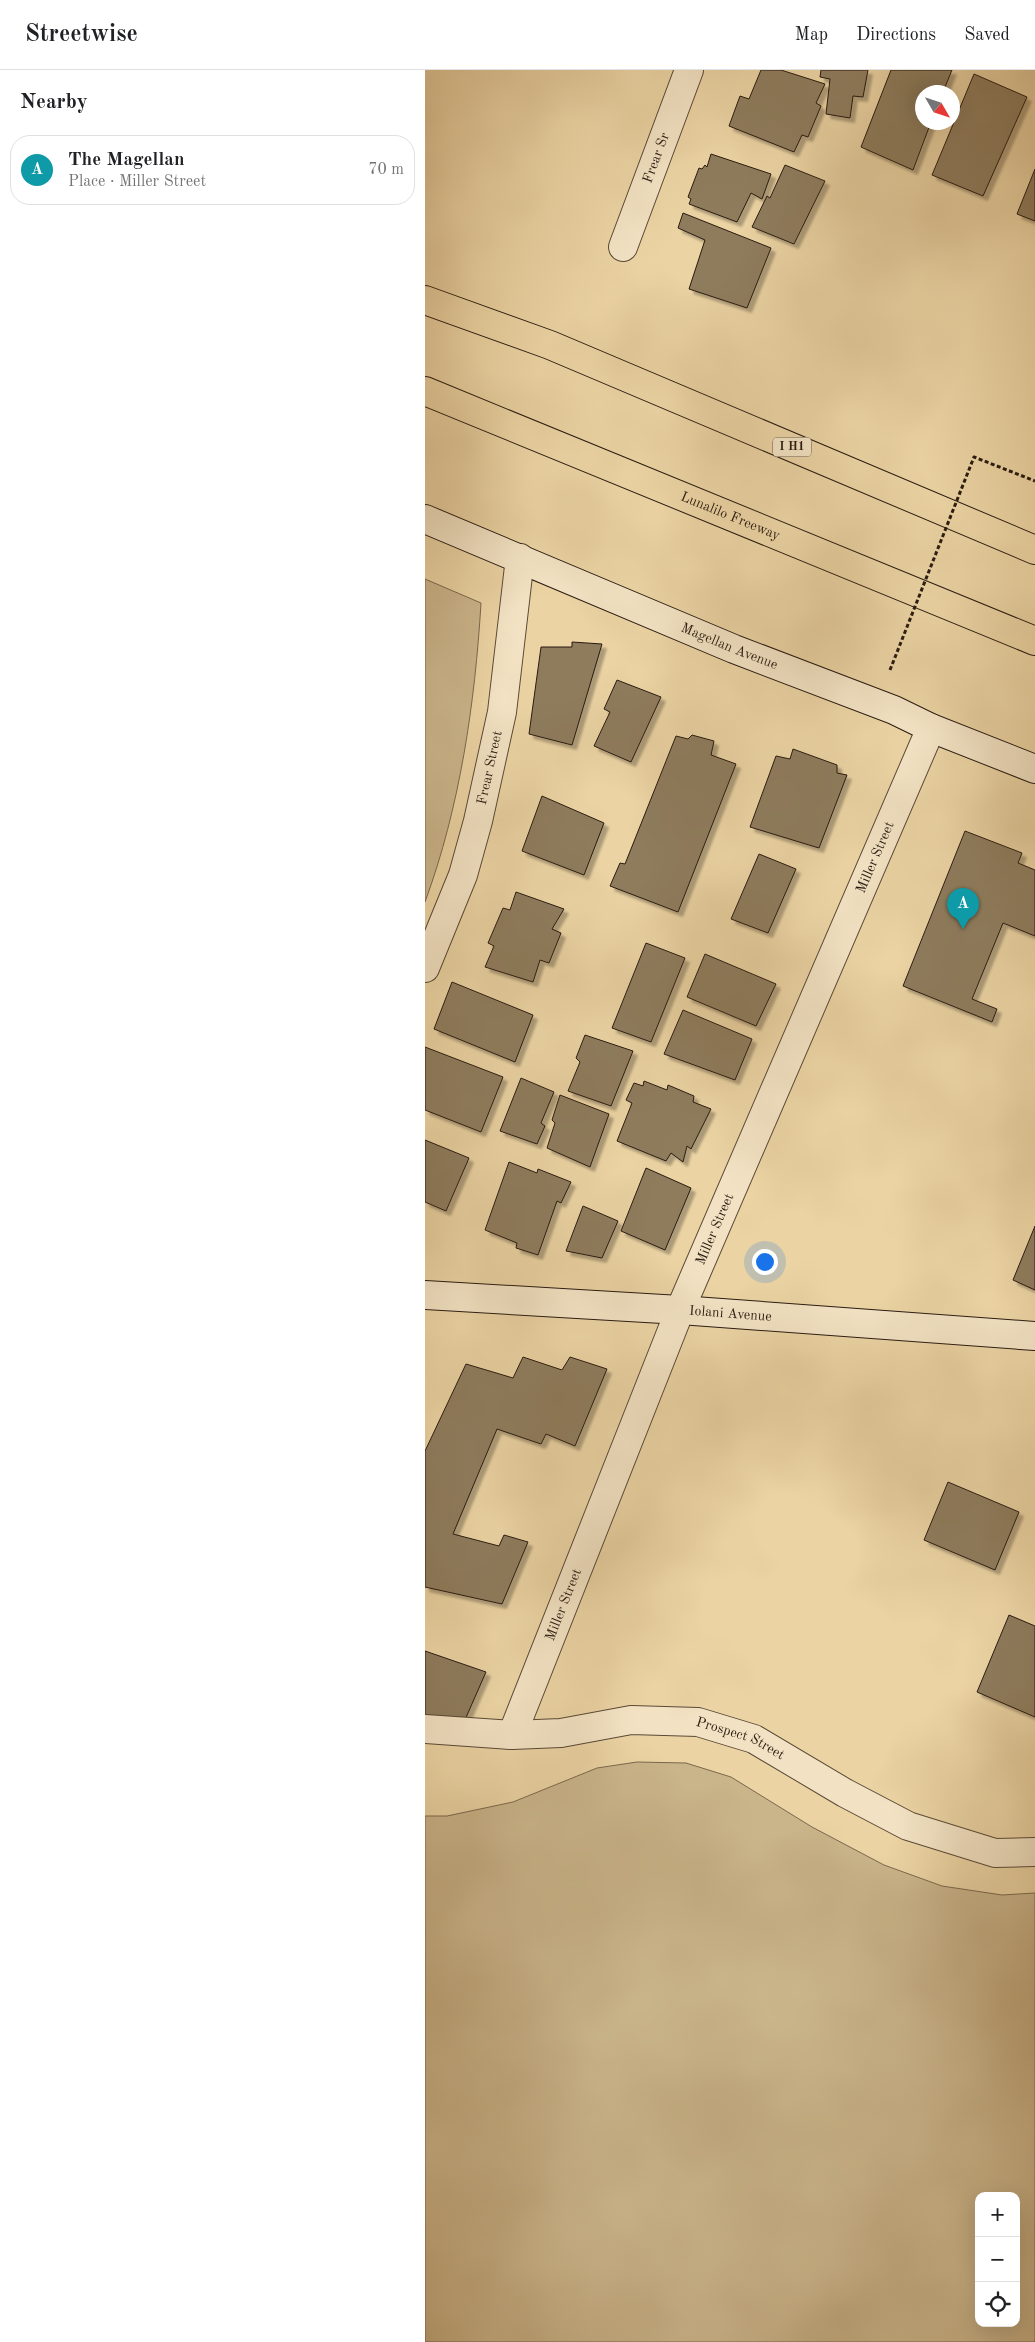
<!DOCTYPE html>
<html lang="en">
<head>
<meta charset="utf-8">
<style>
	body { margin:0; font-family:"Old Standard TT",serif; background:#f2f2f2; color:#202124 }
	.controls { position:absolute; right:15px; bottom:15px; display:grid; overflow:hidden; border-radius:10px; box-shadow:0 5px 20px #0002 }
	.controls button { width:45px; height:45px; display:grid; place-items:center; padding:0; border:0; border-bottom:1px solid #e0e0e0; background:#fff; color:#202124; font:25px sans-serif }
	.compass { position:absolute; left:490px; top:15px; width:45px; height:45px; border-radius:50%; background:#fff; box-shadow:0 5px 20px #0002; rotate:129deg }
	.you { position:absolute; left:339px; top:1191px; width:18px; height:18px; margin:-12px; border:4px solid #fff; border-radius:50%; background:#1a73e8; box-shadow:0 0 0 8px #1a73e833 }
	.badge { display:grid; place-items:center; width:32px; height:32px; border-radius:50%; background:#0f766e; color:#fff; font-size:16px; font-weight:700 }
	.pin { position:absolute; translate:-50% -41px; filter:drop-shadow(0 1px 2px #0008) }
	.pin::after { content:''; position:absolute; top:26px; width:18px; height:15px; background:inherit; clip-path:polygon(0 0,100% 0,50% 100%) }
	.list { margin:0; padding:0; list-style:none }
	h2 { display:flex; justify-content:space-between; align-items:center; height:65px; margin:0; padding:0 20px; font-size:21px }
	h2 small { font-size:16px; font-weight:400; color:#757577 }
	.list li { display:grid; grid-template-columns:32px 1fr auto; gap:15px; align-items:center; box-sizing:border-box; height:70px; margin:0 10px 10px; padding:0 10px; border:1px solid #e0e0e0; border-radius:20px }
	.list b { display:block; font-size:19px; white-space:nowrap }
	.list p { margin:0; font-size:16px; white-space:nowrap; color:#757577 }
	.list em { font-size:16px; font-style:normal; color:#757577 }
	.icon { flex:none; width:28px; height:28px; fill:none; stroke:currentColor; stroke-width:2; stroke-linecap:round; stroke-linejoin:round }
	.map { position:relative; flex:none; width:610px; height:2272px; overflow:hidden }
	header { display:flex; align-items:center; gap:30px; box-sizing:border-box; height:70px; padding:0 25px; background:#fff; border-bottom:1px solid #e0e0e0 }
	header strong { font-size:24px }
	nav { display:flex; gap:28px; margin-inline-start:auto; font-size:18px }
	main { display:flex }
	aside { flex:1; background:#fff }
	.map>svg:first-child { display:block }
	.green { fill:#cab48a; stroke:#7a684e; fill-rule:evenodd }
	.building { fill:#8e7b5d; stroke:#291b11; filter:url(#shadow) }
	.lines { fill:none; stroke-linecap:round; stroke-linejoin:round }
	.street-casing { stroke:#5a4936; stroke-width:30 }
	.secondary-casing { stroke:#291b11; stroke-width:30 }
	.highway-casing { stroke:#291b11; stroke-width:30 }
	.street { stroke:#f2e2c3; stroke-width:28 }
	.secondary { stroke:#f2e2c3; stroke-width:28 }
	.highway { stroke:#ebd3a3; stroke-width:28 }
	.path-bridge { stroke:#291b11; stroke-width:3; stroke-dasharray:4 2.5; stroke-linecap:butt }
	.labels { text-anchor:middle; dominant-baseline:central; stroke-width:4.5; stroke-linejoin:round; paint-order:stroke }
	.shield { fill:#f2e2c3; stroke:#655746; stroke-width:1 }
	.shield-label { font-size:12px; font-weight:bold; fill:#291b11 }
	.street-label { font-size:14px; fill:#291b11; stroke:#f2e2c3 }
</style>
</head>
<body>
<header>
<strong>Streetwise</strong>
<nav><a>Map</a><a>Directions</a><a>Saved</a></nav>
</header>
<main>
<aside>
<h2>Nearby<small></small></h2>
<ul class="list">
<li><span class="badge" style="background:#0f9aa8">A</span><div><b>The Magellan</b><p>Place · Miller Street</p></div><em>70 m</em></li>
</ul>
</aside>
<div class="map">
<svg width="610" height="2272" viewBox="0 0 610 2272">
	<defs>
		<filter id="shadow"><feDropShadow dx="4.5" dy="4.5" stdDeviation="1" flood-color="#0004"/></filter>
	</defs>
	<rect width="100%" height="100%" fill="#ebd3a3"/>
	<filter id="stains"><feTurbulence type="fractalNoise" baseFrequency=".004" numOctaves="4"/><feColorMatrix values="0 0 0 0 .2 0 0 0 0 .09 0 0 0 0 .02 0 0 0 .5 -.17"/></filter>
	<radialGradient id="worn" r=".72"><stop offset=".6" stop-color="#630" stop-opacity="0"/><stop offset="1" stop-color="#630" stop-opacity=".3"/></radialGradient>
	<!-- green -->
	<path class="green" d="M0,509L56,533C50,633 35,737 0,832Z
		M212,1692L261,1693L306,1707L387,1757L459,1795L517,1816L577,1825L610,1823V2272H0V1746H22L88,1732L172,1698ZM554,2126H591V2253H554Z"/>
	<!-- building -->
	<path class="building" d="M336,0H356L400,14L391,33L396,36L383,67L377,65L369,82L304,56L315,26L324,29Z
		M396,0H443L438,27L428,26L425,48L401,44L405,9L395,7Z
		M466,0H527L518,22H498V52H506L488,100L436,77Z
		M549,4L602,27L558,126L507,105Z
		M286,84L346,104L337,129L326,123L312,152L264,134L266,129L263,127L274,98L277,99L280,95L282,97Z
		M360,95L400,111L369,174L327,157L342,126L345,128Z
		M610,99V151L592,144Z
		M258,143L346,178L322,238L264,219L280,170L253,158Z
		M147,572L177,574L147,675L104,664L116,577H147Z
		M192,610L236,627L206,692L169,676L185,642L179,639Z
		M267,665L289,671L286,685L311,694L253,842L185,816L195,793L200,794L251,666L263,669Z
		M368,679L412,695V703L422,705L394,778L325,757L351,686L365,689Z
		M117,726L179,753L159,805L97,781Z
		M540,761L597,783L593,793L610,800V866L578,853L547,929L572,939L567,952L478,916Z
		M334,784L371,799L343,863L306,849Z
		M91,822L139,839L127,859L136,863L124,893L115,890L108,912L60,897L69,876L63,873L78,838L85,840Z
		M221,873L260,888L226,972L187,958Z
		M280,884L351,914L331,956L262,927Z
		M27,912L108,945L90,992L9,959Z
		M258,940L327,969L310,1010L239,984Z
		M160,965L208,981L186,1036L143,1021L155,992L151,988Z
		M0,977L78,1007L56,1062L0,1040Z
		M96,1008L129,1022L116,1053L120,1056L112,1074L75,1061Z
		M219,1011L242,1020L243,1015L269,1026L268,1032L286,1039L266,1079L262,1076L258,1092L246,1083L241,1091L192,1071L207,1033L201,1030L209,1013L218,1016Z
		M135,1025L184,1044L165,1097L122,1078L130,1053L127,1050Z
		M0,1070L44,1088L21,1141L0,1132Z
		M84,1092L112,1103L113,1099L146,1112L136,1133L132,1131L113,1185L91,1178L92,1173L60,1160Z
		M221,1098L266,1118L240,1180L196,1161Z
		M158,1136L193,1151L177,1188L141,1181Z
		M610,1156V1220L588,1210Z
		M98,1287L137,1300L145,1287L182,1299L150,1376L121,1364L116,1374L72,1359L28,1464L74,1476L79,1465L103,1472L77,1534L0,1517V1381L41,1294L88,1308Z
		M523,1412L594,1442L570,1500L499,1470Z
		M584,1545L610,1556V1647L552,1622Z
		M0,1581L61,1602L39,1652L0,1653Z"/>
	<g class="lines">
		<!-- street casing -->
		<g class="street-casing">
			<g id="street">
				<path id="s1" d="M198,177L264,0"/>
				<path id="s2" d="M0,898L38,805L53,751L77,642L95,488"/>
				<path id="s3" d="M0,1659L87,1665L136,1663L206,1650L273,1652L329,1669L420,1723L483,1756L570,1783L610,1782"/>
				<path id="s4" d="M87,1665L255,1240L506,658"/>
			</g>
		</g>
		<!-- secondary casing -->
		<g class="secondary-casing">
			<g id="secondary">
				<path id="s5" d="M0,449L309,579L469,640L506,658L610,699"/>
				<path id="s6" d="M0,1225L255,1240L610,1266"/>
			</g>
		</g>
		<!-- highway casing -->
		<g class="highway-casing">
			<g id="highway">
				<path d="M0,230L125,275L610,480"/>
				<path id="s7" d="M0,321L610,571"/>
			</g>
		</g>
		<!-- street -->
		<use href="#street" class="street"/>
		<!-- secondary -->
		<use href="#secondary" class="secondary"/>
		<!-- highway -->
		<use href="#highway" class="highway"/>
		<!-- path-bridge -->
		<path class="path-bridge" d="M465,600L549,387L610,411"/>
	</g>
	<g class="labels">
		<!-- shield labels -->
		<rect class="shield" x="348" y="367.5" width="38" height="19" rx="4"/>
		<g class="shield-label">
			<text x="367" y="377">I H1</text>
		</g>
		<!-- street labels -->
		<g class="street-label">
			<text stroke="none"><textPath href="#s1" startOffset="95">Frear Sr</textPath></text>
			<text stroke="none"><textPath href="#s7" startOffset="330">Lunalilo Freeway</textPath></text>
			<text stroke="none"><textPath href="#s5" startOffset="330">Magellan Avenue</textPath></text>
			<text stroke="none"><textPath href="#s2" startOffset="211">Frear Street</textPath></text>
			<text stroke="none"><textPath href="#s4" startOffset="950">Miller Street</textPath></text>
			<text stroke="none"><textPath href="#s4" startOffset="545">Miller Street</textPath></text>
			<text stroke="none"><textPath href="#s6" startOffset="306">Iolani Avenue</textPath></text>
			<text stroke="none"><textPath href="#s4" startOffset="140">Miller Street</textPath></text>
			<text stroke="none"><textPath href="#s3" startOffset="320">Prospect Street</textPath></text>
		</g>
	</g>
	<rect width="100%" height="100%" filter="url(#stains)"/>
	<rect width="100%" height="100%" fill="url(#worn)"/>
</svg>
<div class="controls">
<button>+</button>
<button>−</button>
<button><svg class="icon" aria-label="locate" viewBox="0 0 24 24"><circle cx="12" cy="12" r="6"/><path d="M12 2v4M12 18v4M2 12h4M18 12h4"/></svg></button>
</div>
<svg class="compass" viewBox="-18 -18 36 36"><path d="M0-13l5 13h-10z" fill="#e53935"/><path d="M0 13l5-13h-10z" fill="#757577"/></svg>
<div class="you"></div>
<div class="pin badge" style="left:538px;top:859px;background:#0f9aa8">A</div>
</div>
</main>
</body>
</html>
